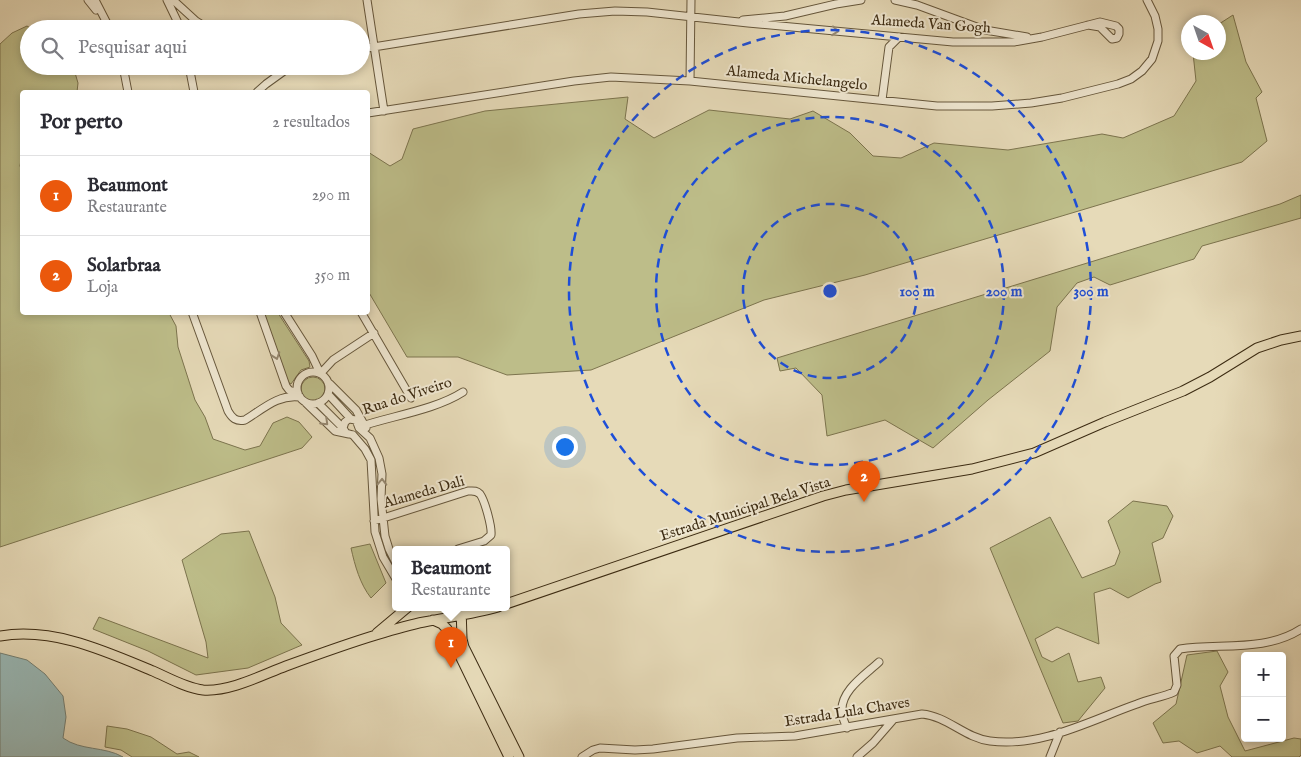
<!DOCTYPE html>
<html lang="pt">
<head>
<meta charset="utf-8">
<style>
	body { margin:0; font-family:"IM FELL English",serif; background:#f2f2f3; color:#2b2b33 }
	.controls { position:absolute; right:15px; bottom:15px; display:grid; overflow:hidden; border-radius:5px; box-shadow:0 2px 8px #0003 }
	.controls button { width:45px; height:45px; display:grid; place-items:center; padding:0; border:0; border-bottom:1px solid #e1e1e2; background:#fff; color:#2b2b33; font:25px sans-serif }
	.compass { position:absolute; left:1181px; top:15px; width:45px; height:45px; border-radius:50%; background:#fff; box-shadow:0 2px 8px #0003; rotate:140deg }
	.you { position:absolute; left:564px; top:446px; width:18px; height:18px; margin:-12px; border:4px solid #fff; border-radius:50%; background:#1a73e8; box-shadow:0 0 0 8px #1a73e833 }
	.badge { display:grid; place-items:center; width:32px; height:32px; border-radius:50%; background:#ea580c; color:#fff; font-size:16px; font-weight:700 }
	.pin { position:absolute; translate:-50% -41px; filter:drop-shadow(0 1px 2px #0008) }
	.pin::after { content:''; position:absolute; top:26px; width:18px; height:15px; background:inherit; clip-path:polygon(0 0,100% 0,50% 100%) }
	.popup { position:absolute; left:392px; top:546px; width:118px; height:65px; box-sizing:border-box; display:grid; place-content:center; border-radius:5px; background:#fff; filter:drop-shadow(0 1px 4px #0005); font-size:16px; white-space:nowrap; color:#7c7c81 }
	.popup b { font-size:19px; color:#2b2b33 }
	.popup::after { content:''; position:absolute; left:50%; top:100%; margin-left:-10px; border:10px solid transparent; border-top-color:#fff }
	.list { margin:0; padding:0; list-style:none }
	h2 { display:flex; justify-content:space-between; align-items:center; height:65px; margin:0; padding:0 20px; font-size:21px }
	h2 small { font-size:16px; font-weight:400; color:#7c7c81 }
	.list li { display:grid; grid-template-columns:32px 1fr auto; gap:15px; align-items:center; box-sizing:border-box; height:80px; padding:0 20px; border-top:1px solid #e1e1e2 }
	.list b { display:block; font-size:19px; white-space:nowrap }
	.list p { margin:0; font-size:16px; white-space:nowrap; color:#7c7c81 }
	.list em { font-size:16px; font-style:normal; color:#7c7c81 }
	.icon { flex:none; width:28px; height:28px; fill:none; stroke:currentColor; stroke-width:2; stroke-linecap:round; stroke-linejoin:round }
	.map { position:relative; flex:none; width:1301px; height:757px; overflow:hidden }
	.search { position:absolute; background:#fff; box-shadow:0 2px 8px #0003; left:20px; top:20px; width:350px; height:55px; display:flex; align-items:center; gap:12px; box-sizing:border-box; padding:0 18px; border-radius:28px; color:#7c7c81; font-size:19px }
	.panel { position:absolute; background:#fff; box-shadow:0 2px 8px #0003; left:20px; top:90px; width:350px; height:225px; border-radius:5px }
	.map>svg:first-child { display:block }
	.green { fill:#bdbd89; stroke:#7c744e }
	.water { fill:#99b9b7; stroke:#748075 }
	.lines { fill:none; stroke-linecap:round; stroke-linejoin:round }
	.minor-casing { stroke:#66573c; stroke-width:9 }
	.major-casing { stroke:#3c2b12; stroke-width:11 }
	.minor { stroke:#efe7d1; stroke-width:7 }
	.major { stroke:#e6dab8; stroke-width:9 }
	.oneway { stroke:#968972 }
	.ring { fill:none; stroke:#1d4ed8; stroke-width:2.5; stroke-dasharray:9 6 }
	.labels { text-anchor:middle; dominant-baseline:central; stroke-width:4; stroke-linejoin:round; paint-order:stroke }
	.street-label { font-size:15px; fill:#3c2b12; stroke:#efe7d1 }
	.centre { fill:#1d4ed8; stroke:#efe7d1; stroke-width:2.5 }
	.ring-label { font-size:15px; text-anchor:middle; font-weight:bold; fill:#1d4ed8; stroke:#efe7d1; stroke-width:4; stroke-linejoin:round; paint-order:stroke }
</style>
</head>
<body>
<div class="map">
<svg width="1301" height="757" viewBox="0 0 1301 757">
	<rect width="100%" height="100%" fill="#e6dab8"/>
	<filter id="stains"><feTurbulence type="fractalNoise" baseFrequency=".004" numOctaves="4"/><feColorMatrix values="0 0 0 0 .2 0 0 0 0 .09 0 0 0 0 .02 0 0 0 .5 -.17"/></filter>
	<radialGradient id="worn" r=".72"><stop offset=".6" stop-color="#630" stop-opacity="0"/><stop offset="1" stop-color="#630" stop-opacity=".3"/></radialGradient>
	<!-- green -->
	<path class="green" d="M1233,15L1246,62L1262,92L1256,98L1267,141L1242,162L865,275L764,300L591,370L507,375L458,357H407L368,291V152L390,166L402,159L413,129L485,111L628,97L625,119L654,138L709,110L790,119L813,111L850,133L873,156L901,158L934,143L1008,150L1102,134L1123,138L1174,116L1196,81L1193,53L1218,52L1219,24Z
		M27,26L32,29H29V66H73L78,83L77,92H22V154L20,166L22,170V312L169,313L176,326L178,347L195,400L205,417L213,439L245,450L260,446L273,423L287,417L299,422L312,437L302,448L0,547V44L12,33Z
		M1301,195V218L1202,246L1194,259L1110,285L1094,277L1077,283L1057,307L1050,351L988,400L933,448L885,420L827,436L822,395L796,368L780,371L777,358L1280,204Z
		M263,313H278L309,361L310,367L301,370L291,384L288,382Z
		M301 389a12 12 0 1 1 24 0a12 12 0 1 1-24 0Z
		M1133,501L1167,506L1173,516L1163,538L1152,543L1161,582L1155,584L1128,598L1110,588L1094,593L1099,644L1057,627L1035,639L1042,657L1052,662L1069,653L1078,682L1101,677L1105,688L1078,721L1063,723L990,548L1050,517L1082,578L1115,565L1120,552L1108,521Z
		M249,531L275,597L281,623L302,645L248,668L196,675L148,651L93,629L99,617L208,658L206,642L182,560L221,534Z
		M370,544L386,583L371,598C360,584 355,566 351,548Z
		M1217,651L1228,672L1220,686L1228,717L1245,751L1294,738L1301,739V755L1299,757H1232L1220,746L1197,753L1179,741L1163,743L1153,723L1176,704L1187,655Z
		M107,726L127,729L151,737L177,754L189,752L199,757H132L121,750L105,747Z"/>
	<!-- water -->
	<path class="water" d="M0,653L27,660L45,674L63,696L66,717L63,738C81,751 104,746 123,757H0Z"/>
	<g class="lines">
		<!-- minor casing -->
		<g class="minor-casing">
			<path id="minor" d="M88,0L96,10
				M95,0L110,29
				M167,0L181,29
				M173,0L196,21L209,29
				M367,0L384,111
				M895,0L917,5L985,30L1027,37
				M743,20L785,16L836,4L861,0
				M361,49L579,14L615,11L647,12L748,23L953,42H1014L1042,37L1100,22L1116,26L1119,29V34L1117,38L1112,39L1100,27L1088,25
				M123,66L128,92
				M189,66L194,92
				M690,81L691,0
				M257,92L266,84L291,66
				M882,100L889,47L899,37
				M368,113L574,81L611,77L690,81L937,106H992L1031,103L1062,98L1118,84L1131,79L1142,71L1152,59L1158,41V29L1155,16L1147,0
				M192,312L228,411C232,418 236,422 245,420C263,409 278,394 300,397
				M260,312L286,386L289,390L298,393
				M284,312L312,356L320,373
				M361,312L411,398
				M297 388a16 16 0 1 1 32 0a16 16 0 1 1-32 0Z
				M321,373L333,360L374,333
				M330,384L356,410L366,428
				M328,394L351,419
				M306,403L335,431L349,434
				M318,403L343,428
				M359,427C391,416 435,410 463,392
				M353,435L346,433L343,428L345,422L349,419L356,420L359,428L370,438L379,458L382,474L381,499L385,536L389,549L396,563
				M353,435L365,449L371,460L375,532L383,557L396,579
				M374,521L468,491C473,491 476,490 480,494C485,501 492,527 491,535L484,541L458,549
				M847,728C845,723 842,718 842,712C840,691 865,675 879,662
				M582,757L593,750L600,748L635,750L653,749L737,738L795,736L922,714C947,716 965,738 990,741C1041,748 1091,720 1137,704C1149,699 1163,697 1174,692L1177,685L1174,656L1180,649C1219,643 1266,652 1301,629
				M857,757L873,743L893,720
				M1050,757L1060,732"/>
		</g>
		<!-- major casing -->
		<g class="major-casing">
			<path id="major" d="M506,604L823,496L846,490L972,469L1034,453L1105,422L1183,391L1210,377L1257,348L1281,340L1301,336
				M461,607L462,639L464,647L519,757
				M433,620L442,624L447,629L509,757
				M377,633L408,607
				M0,636C53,627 105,651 153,671C169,678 186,688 203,690C230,692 262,675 286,666C316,655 346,644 376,635C392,630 408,625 424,622C449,617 474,614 498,607"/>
		</g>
		<!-- minor -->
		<use href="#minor" class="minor"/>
		<!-- major -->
		<use href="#major" class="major"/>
	</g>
	<!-- one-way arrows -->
	<defs><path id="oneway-chevron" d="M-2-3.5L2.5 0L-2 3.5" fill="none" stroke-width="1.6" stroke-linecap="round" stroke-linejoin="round" transform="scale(1.25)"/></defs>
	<g class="oneway">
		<use href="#oneway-chevron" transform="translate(835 31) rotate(6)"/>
		<use href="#oneway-chevron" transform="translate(276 356) rotate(71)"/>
		<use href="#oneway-chevron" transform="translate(325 422) rotate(44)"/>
		<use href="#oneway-chevron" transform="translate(382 482) rotate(-89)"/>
	</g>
	<!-- distance rings -->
	<g class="ring">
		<circle cx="830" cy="291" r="87"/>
		<circle cx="830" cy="291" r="174"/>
		<circle cx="830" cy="291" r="261"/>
	</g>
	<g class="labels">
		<!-- street labels -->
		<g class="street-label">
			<text transform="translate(931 24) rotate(4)">Alameda Van Gogh</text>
			<text transform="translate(797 78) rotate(6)">Alameda Michelangelo</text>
			<text transform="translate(407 396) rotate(-18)">Rua do Viveiro</text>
			<text transform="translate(424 492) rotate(-16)">Alameda Dali</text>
			<text transform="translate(745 509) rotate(-18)">Estrada Municipal Bela Vista</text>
			<text transform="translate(847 712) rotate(-9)">Estrada Lula Chaves</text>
		</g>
	</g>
	<circle cx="830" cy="291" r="8" class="centre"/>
	<g class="ring-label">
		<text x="917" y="296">100 m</text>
		<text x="1004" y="296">200 m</text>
		<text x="1091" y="296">300 m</text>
	</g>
	<rect width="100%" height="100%" filter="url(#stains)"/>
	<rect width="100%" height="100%" fill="url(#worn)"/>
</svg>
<div class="controls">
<button>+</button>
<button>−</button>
</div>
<svg class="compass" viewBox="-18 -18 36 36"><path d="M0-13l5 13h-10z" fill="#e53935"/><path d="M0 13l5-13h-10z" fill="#7c7c81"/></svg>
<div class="you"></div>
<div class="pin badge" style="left:451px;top:668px">1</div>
<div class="popup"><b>Beaumont</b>Restaurante</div>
<div class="pin badge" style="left:864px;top:502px">2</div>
<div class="search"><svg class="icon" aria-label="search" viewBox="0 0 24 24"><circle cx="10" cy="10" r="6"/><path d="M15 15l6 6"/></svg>Pesquisar aqui</div>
<section class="panel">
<h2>Por perto<small>2 resultados</small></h2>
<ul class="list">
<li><span class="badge">1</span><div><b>Beaumont</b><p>Restaurante</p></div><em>290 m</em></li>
<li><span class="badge">2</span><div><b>Solarbraa</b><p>Loja</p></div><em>350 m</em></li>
</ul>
</section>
</div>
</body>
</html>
